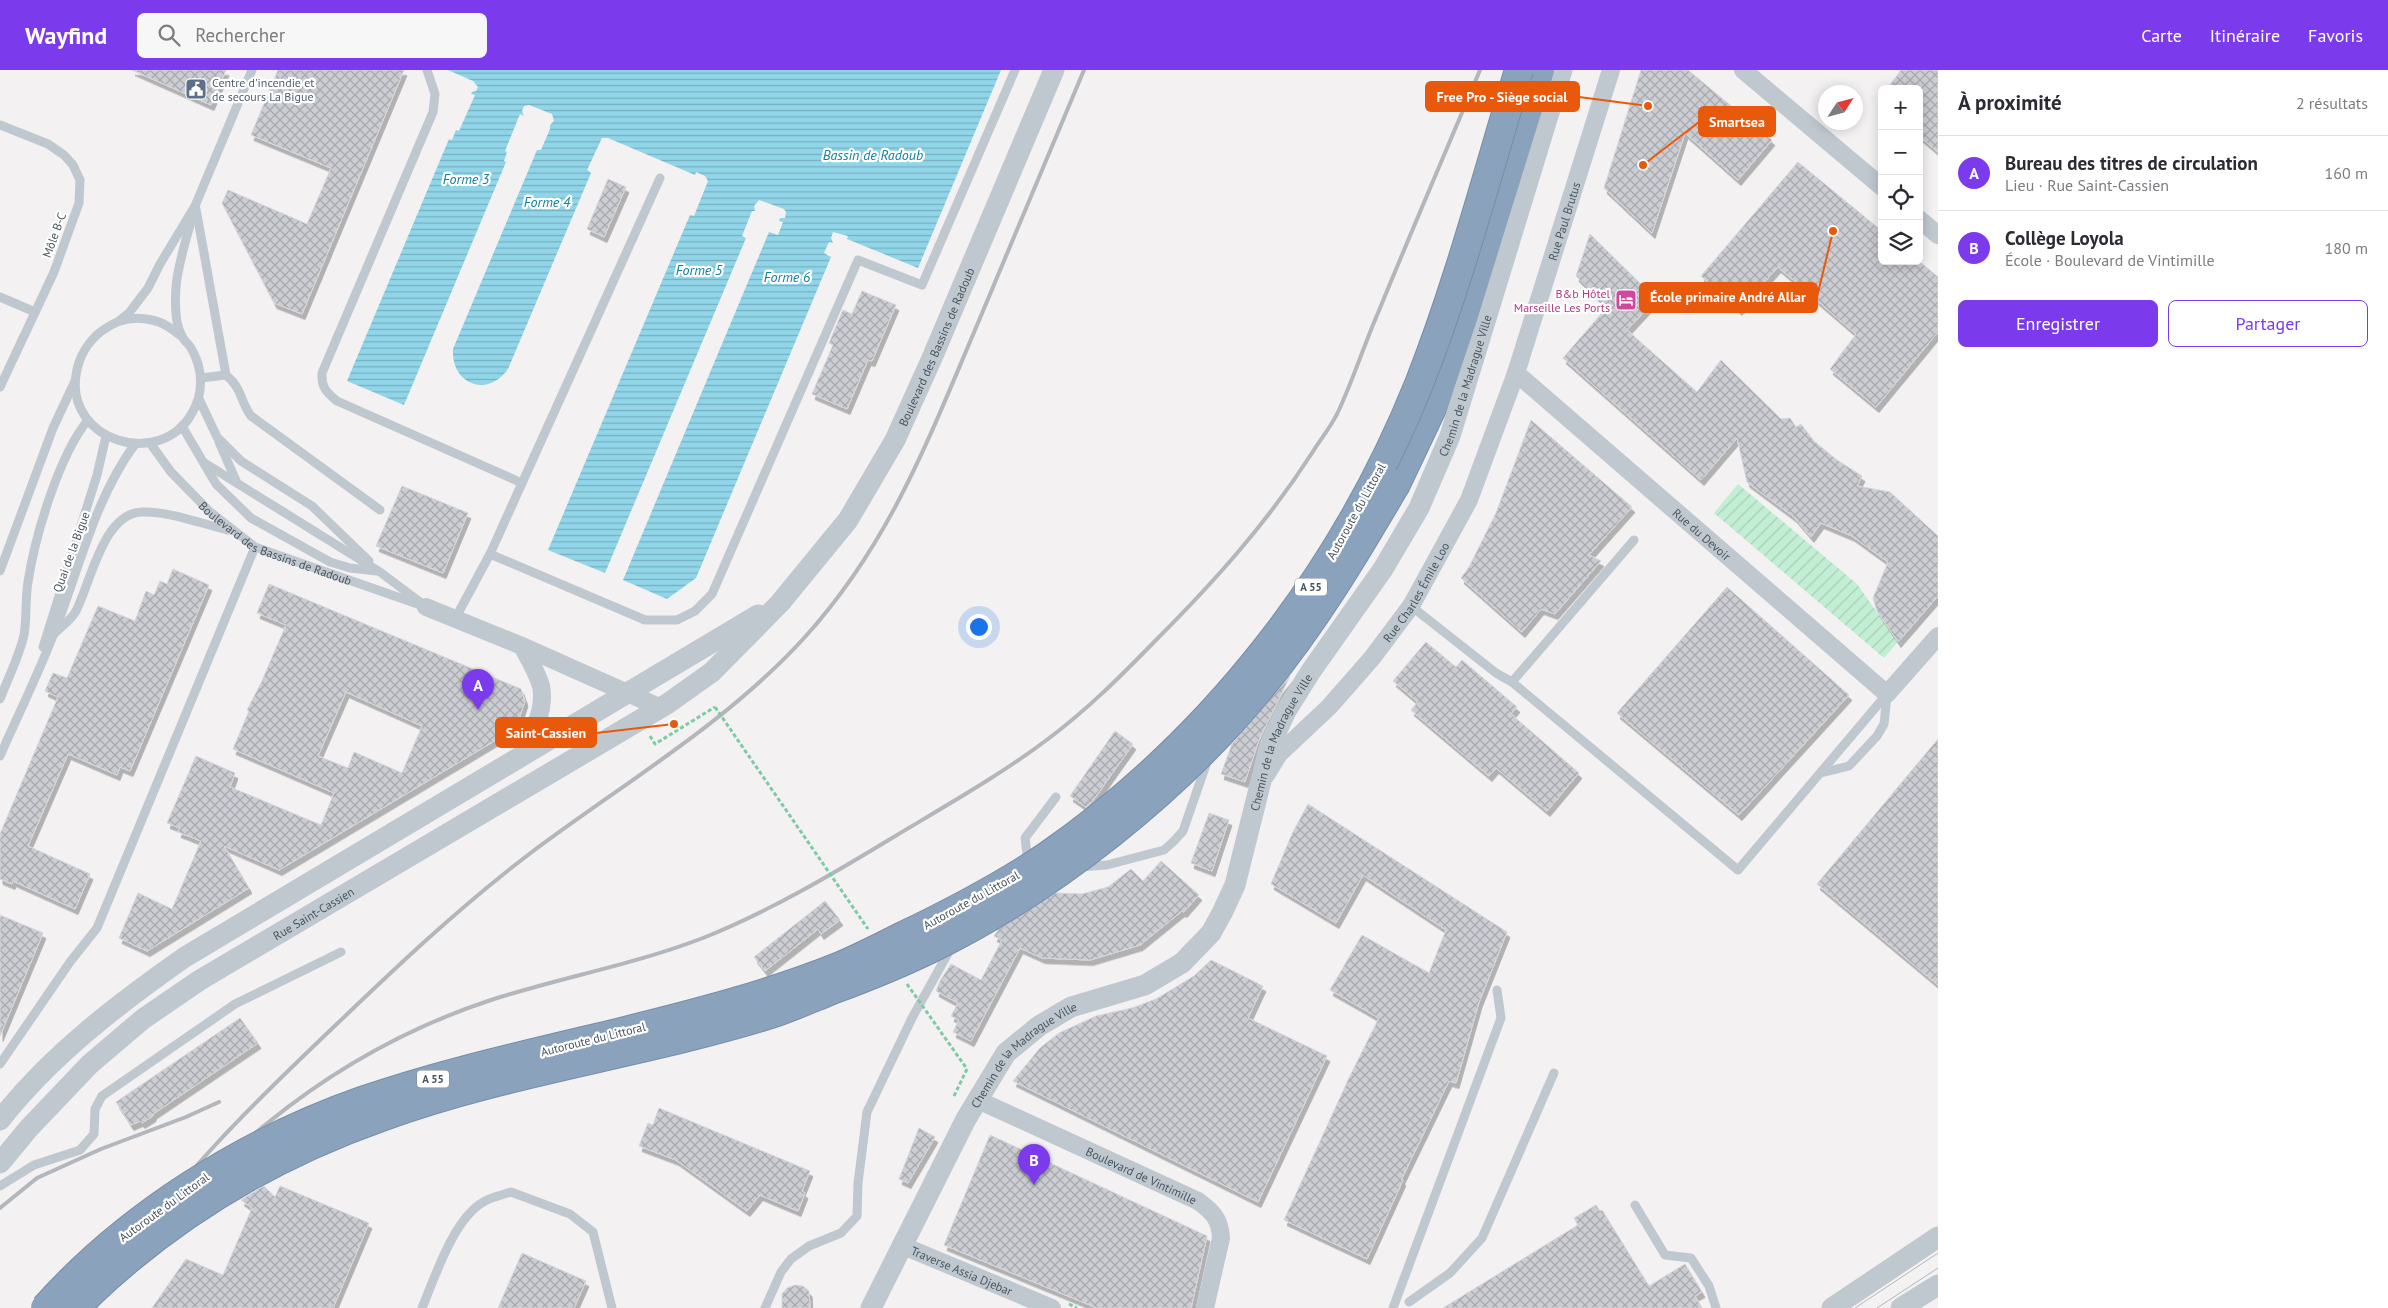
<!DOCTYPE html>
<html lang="fr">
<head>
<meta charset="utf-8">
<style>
	body { margin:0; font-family:"PT Sans",sans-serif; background:#f7f7f7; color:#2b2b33 }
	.controls { position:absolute; right:15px; top:15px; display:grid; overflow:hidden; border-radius:8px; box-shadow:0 2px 12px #0003 }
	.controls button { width:45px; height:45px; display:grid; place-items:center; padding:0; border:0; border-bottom:1px solid #e1e1e2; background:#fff; color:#2b2b33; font:25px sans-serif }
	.compass { position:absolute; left:1818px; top:15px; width:45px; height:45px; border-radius:50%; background:#fff; box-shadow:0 2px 12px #0003; rotate:54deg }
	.you { position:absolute; left:978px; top:556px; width:18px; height:18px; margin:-12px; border:4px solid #fff; border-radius:50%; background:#1a73e8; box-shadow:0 0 0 8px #1a73e833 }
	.badge { display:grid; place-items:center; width:32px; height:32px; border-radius:50%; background:#7c3aed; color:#fff; font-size:16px; font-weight:700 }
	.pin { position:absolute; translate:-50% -41px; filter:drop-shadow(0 1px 2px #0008) }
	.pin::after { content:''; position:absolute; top:26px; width:18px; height:15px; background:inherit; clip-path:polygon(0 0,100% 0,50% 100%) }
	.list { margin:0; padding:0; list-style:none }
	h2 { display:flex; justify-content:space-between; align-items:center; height:65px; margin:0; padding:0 20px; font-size:21px }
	h2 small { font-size:16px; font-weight:400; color:#7c7c81 }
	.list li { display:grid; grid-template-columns:32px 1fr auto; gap:15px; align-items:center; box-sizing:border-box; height:75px; padding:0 20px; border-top:1px solid #e1e1e2 }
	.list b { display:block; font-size:19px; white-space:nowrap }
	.list p { margin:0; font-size:16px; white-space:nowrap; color:#7c7c81 }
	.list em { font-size:16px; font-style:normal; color:#7c7c81 }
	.actions { display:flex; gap:10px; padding:15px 20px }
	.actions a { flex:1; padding:11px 0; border:1px solid #7c3aed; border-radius:8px; text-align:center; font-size:18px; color:#7c3aed }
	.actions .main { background:#7c3aed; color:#fff }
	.icon { flex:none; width:28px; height:28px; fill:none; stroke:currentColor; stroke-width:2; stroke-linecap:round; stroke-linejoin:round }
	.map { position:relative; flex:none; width:1938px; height:1238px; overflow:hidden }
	header { display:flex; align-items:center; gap:30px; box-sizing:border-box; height:70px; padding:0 25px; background:#7c3aed; color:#fff }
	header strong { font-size:24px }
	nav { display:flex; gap:28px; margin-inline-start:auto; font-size:18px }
	.search { width:350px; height:45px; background:#f7f7f7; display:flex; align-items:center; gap:12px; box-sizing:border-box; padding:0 18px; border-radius:8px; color:#7c7c81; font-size:19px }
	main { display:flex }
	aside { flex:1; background:#fff }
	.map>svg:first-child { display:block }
	.garden { fill:url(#garden-furrows) }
	.water { fill:url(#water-rules) }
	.building { fill:url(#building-cross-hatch); stroke:#d5d7dc; fill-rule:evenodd; filter:url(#shadow) }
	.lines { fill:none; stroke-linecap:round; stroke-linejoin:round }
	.motorway-casing { stroke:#768da9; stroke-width:30 }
	.path { stroke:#7bcba5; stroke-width:3; stroke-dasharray:4 2.5; stroke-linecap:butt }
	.service { stroke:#bfc8cf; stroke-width:9 }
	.minor { stroke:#bfc8cf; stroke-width:18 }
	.tertiary { stroke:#bfc8cf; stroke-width:21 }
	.motorway { stroke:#8ba2bd; stroke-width:28 }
	.tram { stroke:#b3b6bb; stroke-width:1 }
	.rail { stroke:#b3b6bb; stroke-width:4 }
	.motorway-bridge-casing { stroke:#768da9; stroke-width:30; stroke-linecap:butt }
	.path-bridge { stroke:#7bcba5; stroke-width:3; stroke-dasharray:4 2.5; stroke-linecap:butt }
	.motorway-bridge { stroke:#8ba2bd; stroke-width:28 }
	.labels { text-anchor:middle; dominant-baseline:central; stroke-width:4.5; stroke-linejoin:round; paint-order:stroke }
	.shield { fill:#fff; stroke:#80878e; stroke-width:1 }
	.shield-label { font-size:11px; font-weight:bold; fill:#49545e }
	.service-label { font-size:12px; fill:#4e5e75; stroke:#fff; text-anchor:start }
	.street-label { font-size:12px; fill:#49545e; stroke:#fff }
	.hotel-label { font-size:12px; fill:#b23c85; stroke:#fff; text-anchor:end }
	.water-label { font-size:14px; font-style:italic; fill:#1280a0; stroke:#fff }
	.leader { fill:none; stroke:#e8590c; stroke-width:2 }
	.callout-dot { fill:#e8590c; stroke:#fff; stroke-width:2 }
	.callout { fill:#e8590c; stroke:#e8590c; stroke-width:2 }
	.callout-label { font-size:14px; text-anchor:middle; font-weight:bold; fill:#fff }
</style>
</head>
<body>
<header>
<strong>Wayfind</strong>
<div class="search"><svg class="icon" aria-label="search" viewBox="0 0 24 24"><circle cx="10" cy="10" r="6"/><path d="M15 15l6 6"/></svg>Rechercher</div>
<nav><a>Carte</a><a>Itinéraire</a><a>Favoris</a></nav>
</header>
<main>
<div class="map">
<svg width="1938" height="1238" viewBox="0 0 1938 1238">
	<defs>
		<pattern id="garden-furrows" width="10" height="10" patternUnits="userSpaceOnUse" patternTransform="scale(1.25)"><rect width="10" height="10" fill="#c2eed4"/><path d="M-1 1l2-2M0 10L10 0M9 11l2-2" fill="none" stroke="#a8ceb8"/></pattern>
		<pattern id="water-rules" width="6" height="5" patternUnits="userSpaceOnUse" patternTransform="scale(1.25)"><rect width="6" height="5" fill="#91d5e9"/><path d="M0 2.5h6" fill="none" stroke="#78afc0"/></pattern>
		<pattern id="building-cross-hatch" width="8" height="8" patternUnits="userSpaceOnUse" patternTransform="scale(1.25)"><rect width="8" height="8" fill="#cbcdd3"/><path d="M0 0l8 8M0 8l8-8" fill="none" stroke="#a7a9ae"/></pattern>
		<filter id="shadow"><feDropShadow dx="3" dy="5.5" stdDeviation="0" flood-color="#0004"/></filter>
	</defs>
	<rect width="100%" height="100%" fill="#f3f1f1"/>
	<!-- garden -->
	<path class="garden" d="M1738,414L1857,514L1898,572L1884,588L1714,443Z"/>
	<!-- water -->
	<path class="water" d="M448,0H1001L918,198L847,169L848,166L833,162L831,168L833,173L829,172L824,183L831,187L696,508L667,529L623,510L769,162L778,165L783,152L779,151L780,148H785L786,142L784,139L759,130L754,136L755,141H752L742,166L746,168L605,503L548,480L690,145L694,146L708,111L705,106L696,102L695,105L608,68H602L587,100L591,103L508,299C488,328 451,315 453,279L537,80H541L550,59V55L554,51L552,44L529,35L524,36L522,41L524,46L520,44L505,81L507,82L504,91L506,92L404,335L347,311L449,69L452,70L456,60L459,61L475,25L471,24L472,22L476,21L478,17L473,11Z"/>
	<!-- building -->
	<path class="building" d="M132,0H226L211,35Z
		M278,0H404L302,244L274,233L222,133L228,120L307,154L331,98L251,65Z
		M1641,0H1688L1772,70L1738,110L1685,63L1652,163L1604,118Z
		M1901,0H1938V82L1919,66V19H1887Z
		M1798,92L1882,161V191H1919L1938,207V262L1876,337L1830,299L1856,264L1778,197L1739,240L1701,206Z
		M608,109L626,117L604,167L587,159Z
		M1590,164L1656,229L1627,260L1697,322L1721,290L1781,349L1790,348L1796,357L1801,354L1814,371L1837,390L1862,406L1857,416L1890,422L1938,466V526L1898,572L1877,541L1873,528L1888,492L1852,466L1821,453L1811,467L1794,447L1747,412L1737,368L1701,410L1563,288L1607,237L1576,206Z
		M862,221L896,235L872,291L868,290L847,339L812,324L833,275L829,273L843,240L852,244Z
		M1531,350L1632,437L1589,485L1601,491L1555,544L1541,539L1522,562L1461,508L1469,497L1496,443Z
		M402,416L468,443L443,503L376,476Z
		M173,499L209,515L130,701L120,697L117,705L68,684L28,776L90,804L75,839L13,811L12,814L0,809V764L58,627L45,621L53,603L67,608L98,536L135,551L146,521L154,525L160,511L167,514Z
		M269,514L521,619L525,631L516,658L279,800L224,776L249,818L147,881L119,868L138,823L172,839L201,771L178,762L180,758L167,753L196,686L235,703L230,717L321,755L334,723L233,679L249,641L247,640L261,613L286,555L257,543ZM346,622L422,656L402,703L354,682L348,698L318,686Z
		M1727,517L1849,625L1739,745L1617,643Z
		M1426,572L1456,597L1462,590L1517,637L1511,644L1579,703L1547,741L1496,698L1489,706L1411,640L1418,632L1393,611Z
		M1290,606L1259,670L1245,712L1221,704L1232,674Z
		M1115,661L1133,674L1092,732L1086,737L1070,726Z
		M1938,669V915L1817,814Z
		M1308,734L1507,862L1479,932L1456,1013L1449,1011L1401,1110H1403L1367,1189L1284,1150L1349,1008L1379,948L1330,920L1362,865L1429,903L1446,860L1363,805L1336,853L1271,814L1292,764Z
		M1209,743L1229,750L1212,801L1191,793Z
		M1161,791L1199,825L1184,842L1182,841L1140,875L1090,890L1042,888L1020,878L971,971L953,962L959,950L951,946L958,933L936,921L940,911L951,894L981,910L1002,870L994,866L999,859L1055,823L1082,824L1108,817L1131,799L1143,811Z
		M825,831L840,850L821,864L818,859L765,901L754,887Z
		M0,845L43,863L0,966Z
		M1211,890L1263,916L1248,948L1327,986L1258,1132L1013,1011L1040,978L1059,963L1096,946L1132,938L1156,929L1194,906Z
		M240,948L258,973L153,1044V1046L142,1053L140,1051L131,1055L116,1032Z
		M659,1038L810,1101L802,1121L805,1123L798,1141L760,1125L747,1141L676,1090L639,1076L648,1053L653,1055Z
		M919,1058L935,1067L908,1113L899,1109Z
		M990,1065L1207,1166L1191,1238H1097L944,1175Z
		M264,1116L275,1127L280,1116L369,1153L333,1238H152L186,1189L223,1205L252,1138L241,1130Z
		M1596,1135L1600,1141L1602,1140L1649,1216L1685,1194L1702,1222L1695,1226L1702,1238H1443L1578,1155L1574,1148Z
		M522,1183L586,1211L574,1238H498Z
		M795,1215L803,1216L809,1221L810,1238H782V1224L787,1218Z"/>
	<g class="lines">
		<!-- motorway casing -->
		<g class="motorway-casing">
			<path id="motorway" d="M1396,414L1434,334L1463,248L1540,0"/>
		</g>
		<!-- path -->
		<path class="path" d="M650,666L655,674L715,637
			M954,1026L967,999
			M1069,1234L1077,1238"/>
		<!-- service -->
		<g class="service">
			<path d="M427,0L435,24L433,42L322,303C321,317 326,322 337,331L522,413"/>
			<path d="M0,55L48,74L64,85L73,95L80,110L79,133L54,202L0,317"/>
			<path d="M196,139L226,305C242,318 240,331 251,346L380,440"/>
			<path d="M0,227L35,242"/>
			<path d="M120,250L129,243L148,218L160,194L195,136L252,0"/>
			<path d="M181,266C172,259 163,252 152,250C114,241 81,270 76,305C66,371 160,400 192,343C204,323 203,298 191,278C189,274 184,271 182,266C175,254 175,231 176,217C178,191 189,162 195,136"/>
			<path d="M201,308L226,305"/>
			<path d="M199,329L217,367L241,391L312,436L369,491"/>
			<path d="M182,356L216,414L251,448L330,492L350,498L377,501"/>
			<path d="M219,372L237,413"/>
			<path id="s1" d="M150,373L171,402L209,441L255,477L426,537"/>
			<path d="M203,392L380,502L420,532"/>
			<path d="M490,484L645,550H677L695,541L712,524L858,190L922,215L1015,0"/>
			<path d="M0,501L53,358L75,311"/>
			<path d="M1411,536L1496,603L1512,612L1738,800L1887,624"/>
			<path d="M455,549L490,484L660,108"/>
			<path d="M55,563C62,556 72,549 76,541C91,512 103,443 142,442C169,441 202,454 228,460"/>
			<path d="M43,577L97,405L106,366"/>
			<path d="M1512,612L1634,470"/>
			<path d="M0,629C8,608 19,587 24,565C27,548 25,529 28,512C35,466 59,385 88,350"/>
			<path d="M0,686C18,645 38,605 54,563C79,500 94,430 135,374"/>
			<path d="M1821,703L1849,696L1877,666L1884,654L1887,626"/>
			<path d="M1028,792L1025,768L1056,727"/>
			<path d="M1080,797L1107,795L1164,780L1174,771L1183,761L1208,689"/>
			<path d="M0,994L70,892L97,858L255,477"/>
			<path d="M0,1116L34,1095L80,1080L94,1064L95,1039L102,1026L235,934L341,882"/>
			<path d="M1635,1135L1665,1185L1691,1188L1709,1216L1716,1238"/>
			<path d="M1409,1232L1450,1203L1482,1168L1554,1003"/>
			<path d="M422,1238C435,1207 454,1147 485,1131C493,1127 502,1125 511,1122L570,1144L593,1162L612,1238"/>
			<path d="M765,1238L781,1202L791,1189L809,1176L841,1163L857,1146L858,1113L867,1042L912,948L951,878"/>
			<path d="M1393,1238L1501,948L1497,920"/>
		</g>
		<!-- minor -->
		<g class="minor">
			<path d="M1743,0L1882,117"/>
			<path d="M1919,149L1938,165"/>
			<path id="s2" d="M1516,303L1887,624L1938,566"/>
			<path d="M426,537L522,576L661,638"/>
			<path d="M520,687C532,667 546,640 541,616C537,602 529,589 522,576"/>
			<path id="s3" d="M1266,705L1279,684L1329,637L1372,588L1411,536L1469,430L1516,303L1611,0"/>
			<path id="s4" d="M978,1030L1198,1131C1213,1142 1220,1149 1221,1168L1205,1238"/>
			<path id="s5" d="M901,1175L1052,1238"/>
		</g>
		<!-- tertiary -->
		<g class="tertiary">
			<path d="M0,1050C51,985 118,934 185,887L758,545"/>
			<path id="s6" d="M0,1093L29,1058L90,994L143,949L200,910L667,634L712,602L780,533L848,450L895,370L932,288L1054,0"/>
			<path id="s7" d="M871,1238L966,1049L1006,983L1039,956L1071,937L1145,915L1182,893L1211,863L1222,843L1235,815L1270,675L1286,641L1311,601L1383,499L1419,438L1450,366L1562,0"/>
			<path d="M1832,1238L1938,1167"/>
			<path d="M1901,1238L1938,1215"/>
		</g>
		<!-- motorway -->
		<use href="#motorway" class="motorway"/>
		<!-- tram -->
		<path class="tram" d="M1855,1238L1938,1183
			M1877,1238L1938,1198"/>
		<!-- rail -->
		<path class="rail" d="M0,1138L37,1108L101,1079L186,1047L219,1032
			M125,1188C179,1107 248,1039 318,972C386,907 453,842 528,785C622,714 726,654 805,567C889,474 927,373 975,260C1011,173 1048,87 1084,0
			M95,1238C198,1099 320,987 488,931C558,908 633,895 703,868C770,841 831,805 892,768C945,736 999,706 1048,669C1088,639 1122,605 1156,570C1214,512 1267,453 1312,383C1320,370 1331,357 1338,342C1353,310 1364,275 1378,243C1411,162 1446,81 1480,0"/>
		<!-- motorway-bridge casing -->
		<g class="motorway-bridge-casing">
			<path id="motorway-bridge" d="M45,1238C127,1146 245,1072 362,1031C446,1002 534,983 621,962C694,944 768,925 838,897C860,888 881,877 903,866C953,842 1001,817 1047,786C1214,670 1343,503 1419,314C1459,213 1487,105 1519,0
				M75,1238C162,1151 265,1088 381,1047C507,1001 643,984 771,944C792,937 812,928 832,920C867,907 902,893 936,876C1055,817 1178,719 1262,616C1314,553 1355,484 1396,414"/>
		</g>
		<!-- path-bridge -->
		<path class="path-bridge" d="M715,637L868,859
			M907,914L967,999"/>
		<!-- motorway-bridge -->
		<use href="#motorway-bridge" class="motorway-bridge"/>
	</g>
	<!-- icons -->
	<defs>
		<g id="civic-square" transform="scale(1.125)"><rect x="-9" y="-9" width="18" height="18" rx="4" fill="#5c6f8a" stroke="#fff"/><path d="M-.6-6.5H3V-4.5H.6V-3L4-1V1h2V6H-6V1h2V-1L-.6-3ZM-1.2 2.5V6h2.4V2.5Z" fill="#fff"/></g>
		<g id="hotel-square" transform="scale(1.125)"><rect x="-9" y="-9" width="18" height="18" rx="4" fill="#d1479c" stroke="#fff"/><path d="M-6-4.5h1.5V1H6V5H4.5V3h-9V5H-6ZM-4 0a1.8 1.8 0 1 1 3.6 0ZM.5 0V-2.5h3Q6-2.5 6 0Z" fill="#fff"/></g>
	</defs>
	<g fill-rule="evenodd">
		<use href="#civic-square" x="196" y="19"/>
		<use href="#hotel-square" x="1626" y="230"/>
	</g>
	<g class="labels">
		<!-- shield labels -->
		<g class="shield">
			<rect x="1295" y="508.5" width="32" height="17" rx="4"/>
			<rect x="417" y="1000.5" width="32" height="17" rx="4"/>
		</g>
		<g class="shield-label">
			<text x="1311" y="517">A 55</text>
			<text x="433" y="1009">A 55</text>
		</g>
		<!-- service labels -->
		<g class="service-label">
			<text x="212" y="12">Centre d'incendie et<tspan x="212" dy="14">de secours La Bigue</tspan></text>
		</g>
		<!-- street labels -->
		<g class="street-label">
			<text stroke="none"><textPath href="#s3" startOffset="639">Rue Paul Brutus</textPath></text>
			<text transform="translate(54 165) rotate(-70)">Môle B-C</text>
			<text stroke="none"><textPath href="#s6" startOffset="1269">Boulevard des Bassins de Radoub</textPath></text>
			<text stroke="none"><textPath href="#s7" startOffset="1140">Chemin de la Madrague Ville</textPath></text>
			<text transform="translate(1356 441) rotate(-61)">Autoroute du Littoral</text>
			<text stroke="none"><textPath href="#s2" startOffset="246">Rue du Devoir</textPath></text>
			<text stroke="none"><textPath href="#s1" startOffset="165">Boulevard des Bassins de Radoub</textPath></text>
			<text transform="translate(71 482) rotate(-70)">Quai de la Bigue</text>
			<text stroke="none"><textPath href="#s3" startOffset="238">Rue Charles Émile Loo</textPath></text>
			<text stroke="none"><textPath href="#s7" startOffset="735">Chemin de la Madrague Ville</textPath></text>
			<text transform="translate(971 830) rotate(-29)">Autoroute du Littoral</text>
			<text stroke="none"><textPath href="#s6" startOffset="404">Rue Saint-Cassien</textPath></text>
			<text transform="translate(593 969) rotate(-14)">Autoroute du Littoral</text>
			<text stroke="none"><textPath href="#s7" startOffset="300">Chemin de la Madrague Ville</textPath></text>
			<text stroke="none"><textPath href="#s4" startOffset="180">Boulevard de Vintimille</textPath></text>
			<text transform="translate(164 1137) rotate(-36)">Autoroute du Littoral</text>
			<text stroke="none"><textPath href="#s5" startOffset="66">Traverse Assia Djebar</textPath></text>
		</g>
		<!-- hotel labels -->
		<g class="hotel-label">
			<text x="1610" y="223">B&amp;b Hôtel<tspan x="1610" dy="14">Marseille Les Ports</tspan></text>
		</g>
		<!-- water labels -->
		<g class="water-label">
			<text x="873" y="85">Bassin de Radoub</text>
			<text x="466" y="109">Forme 3</text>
			<text x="547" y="132">Forme 4</text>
			<text x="699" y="200">Forme 5</text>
			<text x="787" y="207">Forme 6</text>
		</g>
	</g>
	<!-- callouts -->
	<path class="leader" d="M1648 36L1579 27M1643 95L1699 52M1833 161L1817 227M674 654L596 663"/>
	<g class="callout-dot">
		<circle cx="1648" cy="36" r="5"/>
		<circle cx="1643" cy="95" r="5"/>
		<circle cx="1833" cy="161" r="5"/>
		<circle cx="674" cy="654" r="5"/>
	</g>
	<g class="callout">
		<rect x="1426" y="12" width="153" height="29" rx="5"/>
		<rect x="1699" y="37" width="76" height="29" rx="5"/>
		<rect x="1640" y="213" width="177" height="29" rx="5"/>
		<rect x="496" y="648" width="100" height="29" rx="5"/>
	</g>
	<g class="callout-label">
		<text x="1502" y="32">Free Pro - Siège social</text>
		<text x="1737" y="57">Smartsea</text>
		<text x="1728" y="232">École primaire André Allar</text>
		<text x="546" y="668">Saint-Cassien</text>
	</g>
</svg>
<div class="controls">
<button>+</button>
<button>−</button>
<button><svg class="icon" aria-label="locate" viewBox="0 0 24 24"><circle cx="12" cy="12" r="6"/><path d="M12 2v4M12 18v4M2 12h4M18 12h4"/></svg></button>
<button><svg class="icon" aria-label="layers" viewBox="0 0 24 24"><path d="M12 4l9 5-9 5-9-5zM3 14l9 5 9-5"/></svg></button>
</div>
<svg class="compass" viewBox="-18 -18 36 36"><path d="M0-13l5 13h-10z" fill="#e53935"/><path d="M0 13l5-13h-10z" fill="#7c7c81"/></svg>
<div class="you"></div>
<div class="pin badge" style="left:478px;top:640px">A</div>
<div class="pin badge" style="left:1034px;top:1115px">B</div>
</div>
<aside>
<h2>À proximité<small>2 résultats</small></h2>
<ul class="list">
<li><span class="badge">A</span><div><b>Bureau des titres de circulation</b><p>Lieu · Rue Saint-Cassien</p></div><em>160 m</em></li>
<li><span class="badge">B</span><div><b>Collège Loyola</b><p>École · Boulevard de Vintimille</p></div><em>180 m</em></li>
</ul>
<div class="actions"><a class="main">Enregistrer</a><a>Partager</a></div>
</aside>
</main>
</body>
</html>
